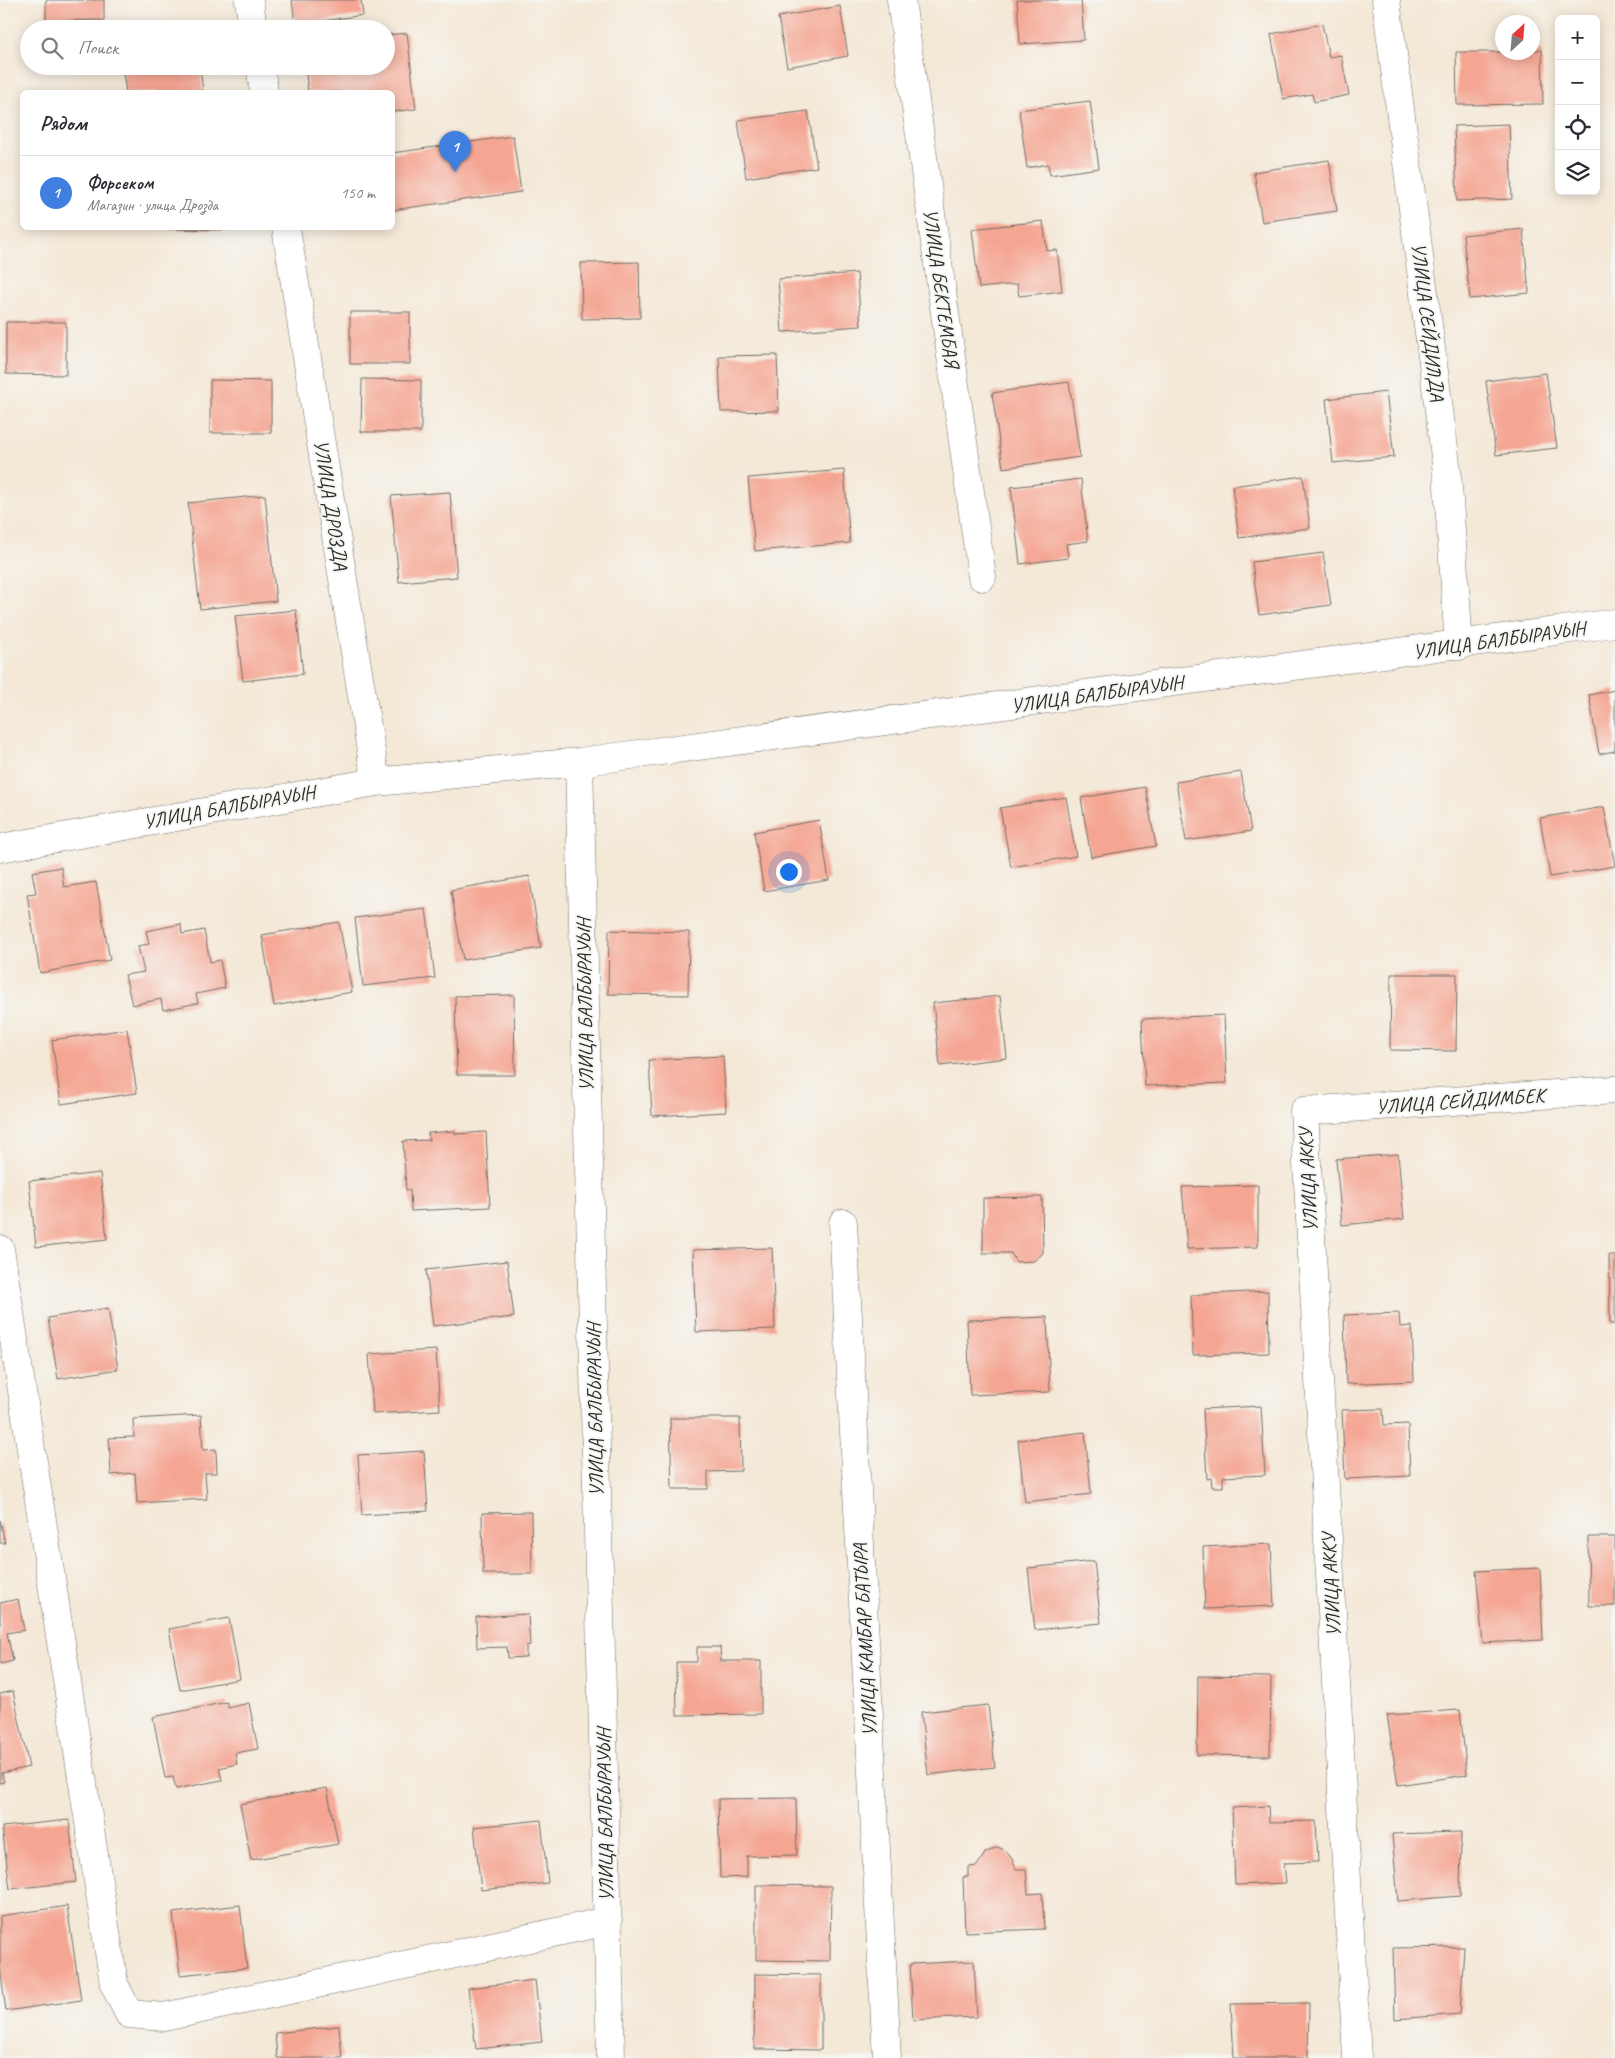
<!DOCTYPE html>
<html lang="ru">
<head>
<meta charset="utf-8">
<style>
	body { margin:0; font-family:Caveat,sans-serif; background:#f7f7f7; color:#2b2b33 }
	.controls { position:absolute; right:15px; top:15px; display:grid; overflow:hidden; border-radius:8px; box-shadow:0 2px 12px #0003 }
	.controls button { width:45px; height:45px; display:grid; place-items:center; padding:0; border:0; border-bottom:1px solid #e1e1e2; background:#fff; color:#2b2b33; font:25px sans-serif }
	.compass { position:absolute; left:1495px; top:15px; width:45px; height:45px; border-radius:50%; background:#fff; box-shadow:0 2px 12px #0003; rotate:26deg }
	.you { position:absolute; left:788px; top:871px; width:18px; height:18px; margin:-12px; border:4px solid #fff; border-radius:50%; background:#1a73e8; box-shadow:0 0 0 8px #1a73e833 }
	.badge { display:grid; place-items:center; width:32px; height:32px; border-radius:50%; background:#0b8043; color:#fff; font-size:16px; font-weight:700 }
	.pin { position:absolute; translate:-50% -41px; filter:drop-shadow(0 1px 2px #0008) }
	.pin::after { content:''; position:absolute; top:26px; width:18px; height:15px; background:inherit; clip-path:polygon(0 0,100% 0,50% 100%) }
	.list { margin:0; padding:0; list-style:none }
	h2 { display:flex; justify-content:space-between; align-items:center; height:65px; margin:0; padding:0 20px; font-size:21px }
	h2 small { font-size:16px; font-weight:400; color:#7c7c81 }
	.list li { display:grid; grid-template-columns:32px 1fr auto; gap:15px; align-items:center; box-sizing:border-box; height:75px; padding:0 20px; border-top:1px solid #e1e1e2 }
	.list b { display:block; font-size:19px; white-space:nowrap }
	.list p { margin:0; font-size:16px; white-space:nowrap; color:#7c7c81 }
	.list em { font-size:16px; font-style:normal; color:#7c7c81 }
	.icon { flex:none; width:28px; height:28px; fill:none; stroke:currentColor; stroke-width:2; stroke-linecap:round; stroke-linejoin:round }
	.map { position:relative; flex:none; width:1615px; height:2058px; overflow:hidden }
	.search { position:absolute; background:#fff; box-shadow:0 2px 12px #0003; left:20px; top:20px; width:375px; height:55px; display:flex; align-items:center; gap:12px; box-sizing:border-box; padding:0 18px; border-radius:28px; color:#7c7c81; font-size:19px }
	.panel { position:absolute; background:#fff; box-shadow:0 2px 12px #0003; left:20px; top:90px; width:375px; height:140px; border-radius:8px }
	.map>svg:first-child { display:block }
	.building { fill:#f5a693 }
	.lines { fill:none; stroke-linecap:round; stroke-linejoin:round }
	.minor-casing { stroke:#716d67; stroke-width:29 }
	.minor { stroke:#fff; stroke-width:28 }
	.labels { text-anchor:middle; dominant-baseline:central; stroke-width:4; stroke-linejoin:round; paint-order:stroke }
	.street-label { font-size:20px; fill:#2b2b2b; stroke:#f6f6f2 }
</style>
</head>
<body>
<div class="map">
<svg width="1615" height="2058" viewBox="0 0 1615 2058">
	<rect width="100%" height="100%" fill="#f6f6f2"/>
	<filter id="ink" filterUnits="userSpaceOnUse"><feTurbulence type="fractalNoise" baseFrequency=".02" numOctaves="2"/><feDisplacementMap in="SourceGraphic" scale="10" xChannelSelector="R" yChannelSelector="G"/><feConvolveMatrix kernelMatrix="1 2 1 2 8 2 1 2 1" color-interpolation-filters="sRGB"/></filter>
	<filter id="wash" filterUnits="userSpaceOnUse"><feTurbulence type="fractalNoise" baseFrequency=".0096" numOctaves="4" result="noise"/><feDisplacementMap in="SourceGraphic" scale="20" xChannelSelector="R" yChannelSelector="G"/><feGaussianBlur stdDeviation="1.12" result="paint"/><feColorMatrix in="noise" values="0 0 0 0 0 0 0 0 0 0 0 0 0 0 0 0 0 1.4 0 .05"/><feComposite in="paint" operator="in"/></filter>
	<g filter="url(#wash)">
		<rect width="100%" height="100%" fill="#f4e8d7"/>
		<g id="blocks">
			<!-- building -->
			<path class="building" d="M46,0H104V20L46,21Z
				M292,0H361L363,15L295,25Z
				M1017,0H1081L1084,40L1020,44Z
				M840,6L848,56L787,67L778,17Z
				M1322,24L1329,57L1341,55L1349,95L1314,102L1312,94L1283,99L1271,34Z
				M407,33L416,109L392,112V92H308L305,66H386V35Z
				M1532,50H1542L1543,104L1457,105L1456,52H1532Z
				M178,66H200L203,92H126L123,73Z
				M1090,101L1099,168L1050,175L1048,164L1027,168L1019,110Z
				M808,111L817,167L746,178L738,120Z
				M1509,124L1512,199L1457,201L1454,126Z
				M513,136L521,192L392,210V153Z
				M1329,160L1337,211L1262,222L1254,172Z
				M1043,221L1047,251L1057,250L1062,291L1019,296L1017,284L979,288L972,229Z
				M167,228H230V230L167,229Z
				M1523,229L1529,293L1470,299L1463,235Z
				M639,262L640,318L582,319L581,263Z
				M857,273L861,326L782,332L778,279Z
				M350,312H410V364H350Z
				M6,322H66V375L6,374Z
				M777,355L779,411L721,412L719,356Z
				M1546,373L1557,448L1496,455L1486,381Z
				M362,379L421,380V432H361Z
				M210,380L271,381V433H210Z
				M1069,382L1080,457L1003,468L992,393Z
				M1386,392L1394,457L1333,463L1326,399Z
				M844,470L850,543L755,551L748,478Z
				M1303,476L1310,528L1239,538L1232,486Z
				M1081,479L1088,541L1066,544L1068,558L1020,564L1011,487Z
				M450,492L457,577L399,582L391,496Z
				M265,495L276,601L200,609L188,503Z
				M1323,553L1331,605L1259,615L1252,562Z
				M296,610L303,674L243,681L235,616Z
				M1615,690V751L1599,754L1589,695Z
				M1241,772L1251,831L1186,841L1176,782Z
				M1145,787L1156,846L1091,857L1081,798Z
				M1066,797L1076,856L1011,867L1000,808Z
				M1604,807L1615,866L1550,877L1540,818Z
				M819,820L829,880L764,891L754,832Z
				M61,867L64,887L96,882L110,960L40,973L27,894L36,893L32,872Z
				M529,876L541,948L463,960L451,890Z
				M426,909L435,978L363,986L355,918Z
				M339,922L352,992L274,1006L262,935Z
				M181,924L182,934L204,930L210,962L220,960L225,988L196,994L198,1003L163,1010L161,999L132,1005L125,975L144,972L138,946L149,944L146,931Z
				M609,930L689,932L688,995L608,994Z
				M1391,974H1457L1456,1051L1390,1050Z
				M514,995L515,1075H457L455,996Z
				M1000,996L1007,1058L940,1066L933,1003Z
				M1224,1015L1227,1083L1145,1086L1142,1019Z
				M127,1029L137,1093L61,1104L52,1040Z
				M723,1056L726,1112L652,1116L649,1060Z
				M455,1131V1134L486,1132L490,1207L411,1211L410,1190H406L403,1141L429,1140L428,1133Z
				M1398,1154L1404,1219L1342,1225L1336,1159Z
				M100,1173L107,1239L36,1247L29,1181Z
				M1258,1185V1247L1187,1249L1182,1187Z
				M1042,1197L1043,1253L1034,1261L1016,1262L1011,1253H983V1198Z
				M772,1248L775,1329L696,1332L693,1250Z
				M1609,1255H1615V1324H1610Z
				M507,1261L514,1317L433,1326L426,1270Z
				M1268,1291L1269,1353L1193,1355L1191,1295Z
				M108,1308L118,1369L58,1379L48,1318Z
				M1399,1313L1400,1327L1412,1326L1414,1381L1346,1384L1344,1315Z
				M1047,1317L1050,1392L970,1395L967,1320Z
				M436,1350L440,1410L373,1414L369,1354Z
				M1261,1406L1265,1475L1223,1477V1487H1212L1211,1478L1207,1479L1203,1409Z
				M1383,1409L1384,1425L1408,1424L1410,1476L1345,1479L1342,1410Z
				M201,1415L203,1450L216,1449L217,1473H205L207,1499L137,1503L135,1473L111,1475L109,1438L134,1437L133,1419Z
				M670,1418H740L741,1471L708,1472V1489H672Z
				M1085,1432L1091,1494L1025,1502L1018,1440Z
				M424,1451L428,1511L362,1515L358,1455Z
				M531,1512L532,1574H483L482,1513Z
				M0,1520L5,1543H0Z
				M1588,1537H1615V1606H1589Z
				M1271,1544L1274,1606L1205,1609L1203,1547Z
				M1094,1561L1101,1623L1035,1630L1028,1568Z
				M1540,1568L1543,1640L1483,1643L1476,1571Z
				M18,1599L24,1630L7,1633L13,1661L0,1664V1603Z
				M528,1614L530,1645L526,1646V1657L508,1658L507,1647L477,1648L476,1617Z
				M229,1618L240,1679L180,1690L169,1629Z
				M697,1647H720L721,1661H761V1714L677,1715L676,1662H697Z
				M1198,1676L1271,1677L1270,1756L1197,1755Z
				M13,1691L29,1767L2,1773L4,1782L0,1783V1694Z
				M227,1702L228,1708L249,1703L258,1749L235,1753L237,1764L219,1768L222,1780L176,1789L173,1777L165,1778L153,1717Z
				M988,1705L995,1767L928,1775L921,1712Z
				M1460,1710L1467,1775L1398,1785L1387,1715Z
				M327,1788L338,1844L251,1860L240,1804Z
				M796,1798L797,1855L747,1856V1877L720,1878L718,1799Z
				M1268,1806L1269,1822L1316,1821L1318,1862L1284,1863L1286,1883L1235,1885L1232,1808Z
				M69,1820L76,1882L10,1889L2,1827Z
				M541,1820L548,1883L481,1890L474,1827Z
				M1461,1832L1460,1896L1398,1901L1392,1834Z
				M998,1847L1006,1851L1012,1859L1016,1869H1026L1028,1894L1042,1893L1044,1929L965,1932L963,1877H968V1867L977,1866L985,1853Z
				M756,1885L831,1886L830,1961L756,1960Z
				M240,1905L247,1968L180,1975L173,1913Z
				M67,1906L81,2000L6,2011L0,1967V1916Z
				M1464,1947L1460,2014L1395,2019L1393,1948Z
				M974,1961L977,2017L913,2020L910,1964Z
				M755,1974L821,1975V2050L754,2049Z
				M535,1980L542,2042L476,2049L468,1988Z
				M1309,2003L1308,2058H1234L1231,2004Z
				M339,2026L342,2058H277L275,2033Z"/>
		</g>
	</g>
	<g filter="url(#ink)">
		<use href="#blocks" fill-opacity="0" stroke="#716d67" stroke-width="1"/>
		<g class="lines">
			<!-- minor casing -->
			<g class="minor-casing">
				<path id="minor" d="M249,0L253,29
					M901,0L982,577
					M1386,0L1447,472L1459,646
					M260,66L264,92
					M286,228L376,782
					M579,762L611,2058
					M0,848L376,782L579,762L1615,623
					M843,1223L887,2058
					M0,1249L114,1984L129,2014L164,2017L608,1921
					M1357,2058L1304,1111L1615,1090"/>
			</g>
			<!-- minor -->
			<use href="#minor" class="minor"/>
		</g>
	</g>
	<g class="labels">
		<!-- street labels -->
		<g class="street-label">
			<text transform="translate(941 288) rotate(82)">УЛИЦА БЕКТЕМБАЯ</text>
			<text transform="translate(1428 322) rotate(83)">УЛИЦА СЕЙДИЛДА</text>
			<text transform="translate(331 505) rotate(81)">УЛИЦА ДРОЗДА</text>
			<text transform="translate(1499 640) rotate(-8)">УЛИЦА БАЛБЫРАУЫН</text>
			<text transform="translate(1097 694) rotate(-8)">УЛИЦА БАЛБЫРАУЫН</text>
			<text transform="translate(229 807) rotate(-10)">УЛИЦА БАЛБЫРАУЫН</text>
			<text transform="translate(585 1005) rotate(-91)">УЛИЦА БАЛБЫРАУЫН</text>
			<text transform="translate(1460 1101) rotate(-4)">УЛИЦА СЕЙДИМБЕК</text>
			<text transform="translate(1308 1180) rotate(-93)">УЛИЦА АККУ</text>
			<text transform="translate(595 1410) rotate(-91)">УЛИЦА БАЛБЫРАУЫН</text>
			<text transform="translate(1331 1585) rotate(-93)">УЛИЦА АККУ</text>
			<text transform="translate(865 1640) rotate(-93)">УЛИЦА КАМБАР БАТЫРА</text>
			<text transform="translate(605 1815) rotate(-91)">УЛИЦА БАЛБЫРАУЫН</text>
		</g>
	</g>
</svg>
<div class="controls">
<button>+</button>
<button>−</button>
<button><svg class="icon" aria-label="locate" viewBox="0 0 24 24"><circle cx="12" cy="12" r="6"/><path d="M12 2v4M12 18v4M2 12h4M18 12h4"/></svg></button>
<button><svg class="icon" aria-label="layers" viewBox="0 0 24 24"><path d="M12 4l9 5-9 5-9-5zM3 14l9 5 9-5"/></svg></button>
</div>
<svg class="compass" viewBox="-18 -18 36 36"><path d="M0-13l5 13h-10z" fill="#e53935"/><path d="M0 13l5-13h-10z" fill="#7c7c81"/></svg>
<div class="you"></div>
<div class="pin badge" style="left:455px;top:172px;background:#3f7fe0">1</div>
<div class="search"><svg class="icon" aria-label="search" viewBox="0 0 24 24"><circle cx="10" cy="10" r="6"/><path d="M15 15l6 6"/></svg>Поиск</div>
<section class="panel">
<h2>Рядом<small></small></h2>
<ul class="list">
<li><span class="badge" style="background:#3f7fe0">1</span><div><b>Форсеком</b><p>Магазин · улица Дрозда</p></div><em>150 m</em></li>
</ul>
</section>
</div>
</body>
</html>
